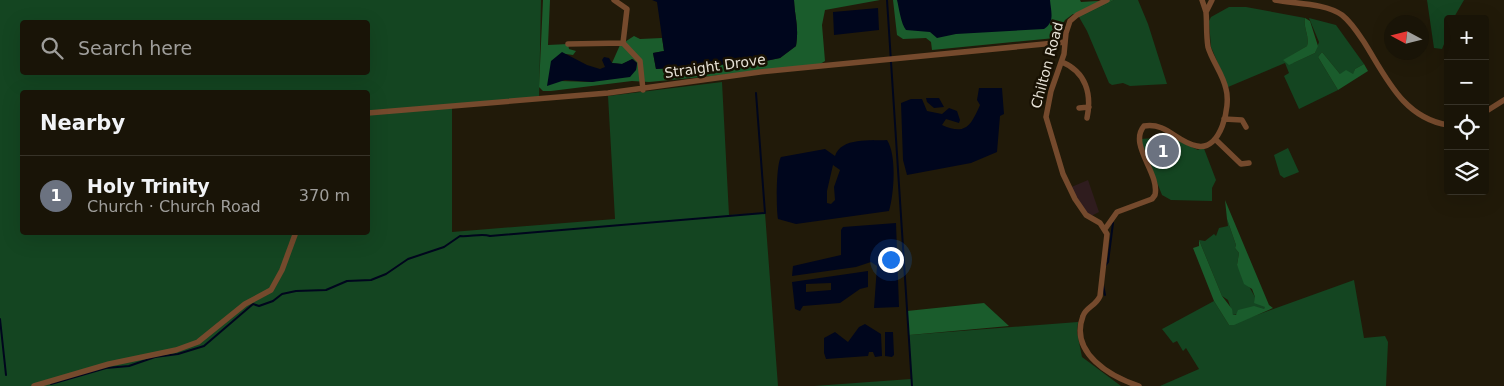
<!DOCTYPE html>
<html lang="en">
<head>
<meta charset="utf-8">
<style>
	body { margin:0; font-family:"DejaVu Sans",sans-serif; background:#262115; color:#f1f3f6 }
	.controls { position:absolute; right:15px; top:15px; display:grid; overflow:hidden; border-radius:5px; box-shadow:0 5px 20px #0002 }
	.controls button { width:45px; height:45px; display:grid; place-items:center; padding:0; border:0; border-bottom:1px solid #373328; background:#191407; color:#f1f3f6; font:25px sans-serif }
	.compass { position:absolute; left:1384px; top:15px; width:45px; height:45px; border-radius:50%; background:#191407; box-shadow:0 5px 20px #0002; rotate:277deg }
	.you { position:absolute; left:890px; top:259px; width:18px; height:18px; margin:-12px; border:4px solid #fff; border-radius:50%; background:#1a73e8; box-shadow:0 0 0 8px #1a73e833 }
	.badge { display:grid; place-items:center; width:32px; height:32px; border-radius:50%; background:#8dce44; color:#fff; font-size:16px; font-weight:700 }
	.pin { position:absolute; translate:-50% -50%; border:2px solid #fff; box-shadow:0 1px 5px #0006 }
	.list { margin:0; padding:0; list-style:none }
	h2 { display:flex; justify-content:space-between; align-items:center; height:65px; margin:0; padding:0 20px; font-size:21px }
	h2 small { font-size:16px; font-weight:400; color:#9f9e9b }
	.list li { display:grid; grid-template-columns:32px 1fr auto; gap:15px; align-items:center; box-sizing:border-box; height:80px; padding:0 20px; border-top:1px solid #373328 }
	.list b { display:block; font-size:19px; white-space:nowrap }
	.list p { margin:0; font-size:16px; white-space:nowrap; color:#9f9e9b }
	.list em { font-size:16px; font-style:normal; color:#9f9e9b }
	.icon { flex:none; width:28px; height:28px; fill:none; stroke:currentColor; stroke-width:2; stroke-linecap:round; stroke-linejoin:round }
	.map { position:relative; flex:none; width:1504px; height:386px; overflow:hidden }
	.search { position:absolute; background:#191407; box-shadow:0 5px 20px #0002; left:20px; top:20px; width:350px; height:55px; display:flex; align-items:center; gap:12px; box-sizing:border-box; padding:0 18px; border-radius:5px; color:#9f9e9b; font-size:19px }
	.panel { position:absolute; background:#191407; box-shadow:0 5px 20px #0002; left:20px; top:90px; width:350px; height:145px; border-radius:5px }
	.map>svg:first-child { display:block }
	.commercial { fill:#2f1c1e }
	.green { fill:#144521; fill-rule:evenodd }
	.forest { fill:#1a5c2c }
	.water { fill:#00061d; fill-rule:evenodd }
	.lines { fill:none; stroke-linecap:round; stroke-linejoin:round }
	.stream { stroke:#00061d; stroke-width:2 }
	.minor { stroke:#754a2d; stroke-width:5.5 }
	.labels { text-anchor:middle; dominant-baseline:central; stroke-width:5; stroke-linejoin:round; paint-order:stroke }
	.street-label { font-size:14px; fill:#e5e0d5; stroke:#181103 }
</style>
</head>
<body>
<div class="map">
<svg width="1504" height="386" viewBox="0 0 1504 386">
	<rect width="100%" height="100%" fill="#211a09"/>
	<!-- commercial -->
	<path class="commercial" d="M1088,180L1099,212L1089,217L1069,188Z"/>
	<!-- green -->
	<path class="green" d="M0,0H541L539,100L452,107V232L615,219L608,96L722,82L729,215L765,213L778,386H0ZM22,22H368V72H22ZM22,92H368V232H22Z
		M1114,0H1138L1148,24L1167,84L1130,86L1123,83L1112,85L1109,83L1087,31L1079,17Z
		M1427,0H1464L1453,19H1448V34L1442,49L1434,48Z
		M1229,7H1246L1305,18C1303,28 1310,37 1307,46L1284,60L1293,63L1315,53L1319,42L1309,18L1336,25L1364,64L1355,69L1353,75L1340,74L1322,52L1318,57L1338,90L1299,109L1284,76L1289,73L1285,63L1228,87L1211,47L1209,21L1211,17Z
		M1172,133L1179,141L1198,150L1203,146L1216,180L1212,188V201L1171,200L1162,195L1140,139L1171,137Z
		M1288,148L1299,172L1284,178L1280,175L1274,155Z
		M1227,219L1236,245L1235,248L1239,253L1237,265L1255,297L1266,307L1264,309L1233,315L1228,300L1222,296L1199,240L1205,241L1214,234L1216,236L1219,228L1228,226Z
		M1354,280L1364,338L1385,336L1388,342L1386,386H1160L1199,369L1186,348L1183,351L1177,341L1173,343L1162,329L1164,328L1214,301L1229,325Z
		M1078,322L1077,332L1082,357L1121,386H814L911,379L909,335Z"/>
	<!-- forest -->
	<path class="forest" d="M543,0H550L548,45L568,44L569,49L576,51L573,55L566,54L560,81L592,82L636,70L637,63L633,59L622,64L612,63L620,45L634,36L640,39L662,38L664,51L653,53L656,69L761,62L780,58L796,46C799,26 795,19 794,0H880L825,10L822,25L825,61L817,66L649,82L632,81L551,91H543L539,87Z
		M893,0H1080L1081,2L1114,0L1079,17L1073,14L1065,20L1055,38L932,50L931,42L926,38L903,39L897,35Z
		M1305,18L1310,21L1318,46L1315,53L1289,65L1283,60L1307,46C1310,37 1303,28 1305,18Z
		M1322,52L1340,74L1346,70L1353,74L1355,69L1364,64L1368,71L1338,90L1318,57Z
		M1225,200L1269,305L1273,308L1234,325H1229L1214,301L1193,248L1199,246V240L1222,296L1232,309L1233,315H1236L1238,310L1254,306L1264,309L1265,307L1254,303L1255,297L1252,289L1244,284L1237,265L1239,253L1235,248L1236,245L1227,219Z
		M984,303L1009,326L909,335L907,311Z"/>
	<!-- water -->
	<path class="water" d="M652,0H794C795,19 799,26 796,46L780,58L761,62L656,69L653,53L664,51L657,2Z
		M897,0H1050C1051,12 1055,22 1044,29L956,34L937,38L930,32L906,30C901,24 899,8 897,0Z
		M878,8L879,30L834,35L833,12Z
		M562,52L587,65L600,69L605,67L602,60L604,57L609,58L612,63L622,64L632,59L637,63L636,70L630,77L592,82L565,80L547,86L551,61Z
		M979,88H1002L1004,114L1000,116L997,152L971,163L907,175L903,160L901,103L911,99H922L927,111L942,114L949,108L957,111L960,120L959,123L946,119L942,125C966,136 971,125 980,105L977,100Z
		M926,98H939L944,107L934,108L927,102Z
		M887,140C897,155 894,194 889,211L796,224L778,219C776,209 776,164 781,157L825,149L835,156C841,137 871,141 887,140ZM833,165L840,170L834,187L835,200L831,204L827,203V191Z
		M896,223L899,307L874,308L877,266L871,262L856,267L792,276L793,266L841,255V230L843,227Z
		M868,271V287L860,289L840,303L803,306L800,311L795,309L792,282ZM831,283V290L806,292V284Z
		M865,324L881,334L882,356L875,357L873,352H869L868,356L826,359L824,353V338L835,332L848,342L859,327Z
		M885,332H893L894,355L892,357L885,356Z"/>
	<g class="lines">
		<!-- stream -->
		<path class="stream" d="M887,0L912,386
			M1105,266L1108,262L1113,223
			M1103,285L1105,295
			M0,319L6,375
			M51,384L106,368L129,366L155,357L178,354L204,346L253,304L259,306L273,301L282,294L296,291L326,290L347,281L371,280L386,274L408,259L444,247L460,236C470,237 482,233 490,236L765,213L756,93"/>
		<!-- minor -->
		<path class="minor" d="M614,0L627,9L623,43L640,61L643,90
			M1107,0L1077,15L1070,21L1066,33L1064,54L1051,91L1046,117L1063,174L1075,199L1086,215L1100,223L1107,234L1100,296C1096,306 1086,307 1083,316C1069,353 1111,377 1139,386
			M1202,0L1206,12L1212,0
			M1275,0C1296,4 1325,3 1342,15C1351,22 1358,33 1364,42C1386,77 1403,118 1448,125
			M568,44L623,43
			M1062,62C1086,72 1092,94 1087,118
			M1079,108L1089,107
			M1485,112L1504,100
			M368,113L608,93L760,72L1065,42
			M1224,119L1242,120L1246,127
			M1215,139L1241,164L1249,163
			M1105,229L1117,212L1152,199L1155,195C1160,173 1128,145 1144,126C1167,122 1177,143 1197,146C1221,151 1231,106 1226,89C1223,74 1212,61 1208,47C1206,35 1207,23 1206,12
			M34,386L109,364L176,350L198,342L245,304L271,290L282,270L296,232"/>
	</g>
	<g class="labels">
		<!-- street labels -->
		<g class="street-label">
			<text transform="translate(1047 65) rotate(-75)">Chilton Road</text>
			<text transform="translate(715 66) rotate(-8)">Straight Drove</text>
		</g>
	</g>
</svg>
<div class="controls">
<button>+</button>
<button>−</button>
<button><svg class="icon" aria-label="locate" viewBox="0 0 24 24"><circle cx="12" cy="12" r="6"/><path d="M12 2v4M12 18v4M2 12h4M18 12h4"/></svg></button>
<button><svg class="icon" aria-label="layers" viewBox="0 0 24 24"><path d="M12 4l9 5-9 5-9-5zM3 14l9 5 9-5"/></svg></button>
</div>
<svg class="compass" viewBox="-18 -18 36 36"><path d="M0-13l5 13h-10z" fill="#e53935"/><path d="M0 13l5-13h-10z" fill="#9f9e9b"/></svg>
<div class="you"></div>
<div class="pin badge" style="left:1163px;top:151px;background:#6b7280">1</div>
<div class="search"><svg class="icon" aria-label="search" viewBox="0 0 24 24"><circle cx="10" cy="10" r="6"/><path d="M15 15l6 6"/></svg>Search here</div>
<section class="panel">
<h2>Nearby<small></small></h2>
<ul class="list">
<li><span class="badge" style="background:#6b7280">1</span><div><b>Holy Trinity</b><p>Church · Church Road</p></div><em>370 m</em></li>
</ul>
</section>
</div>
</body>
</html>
